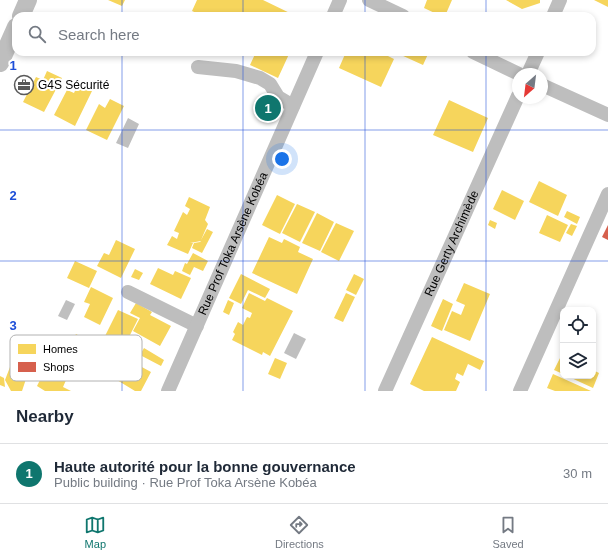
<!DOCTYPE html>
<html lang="en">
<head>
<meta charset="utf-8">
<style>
	body { margin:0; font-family:Arial,sans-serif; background:#f6f6f7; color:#1f2937 }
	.controls { position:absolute; right:12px; bottom:12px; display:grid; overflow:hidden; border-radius:8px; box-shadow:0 2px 6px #0003 }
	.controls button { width:36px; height:36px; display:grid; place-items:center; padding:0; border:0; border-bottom:1px solid #e0e1e3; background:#fff; color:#1f2937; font:20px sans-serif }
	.compass { position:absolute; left:512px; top:68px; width:36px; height:36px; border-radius:50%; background:#fff; box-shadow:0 2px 6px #0003; rotate:208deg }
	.you { position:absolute; left:282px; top:159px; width:14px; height:14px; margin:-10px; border:3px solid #fff; border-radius:50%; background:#1a73e8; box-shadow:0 0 0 6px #1a73e833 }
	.badge { display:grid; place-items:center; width:26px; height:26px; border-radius:50%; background:#0f766e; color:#fff; font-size:13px; font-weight:700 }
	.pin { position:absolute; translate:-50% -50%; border:2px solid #fff; box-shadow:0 1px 4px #0006 }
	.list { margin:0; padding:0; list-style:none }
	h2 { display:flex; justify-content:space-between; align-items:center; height:52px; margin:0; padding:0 16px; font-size:17px }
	h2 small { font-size:13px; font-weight:400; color:#747a83 }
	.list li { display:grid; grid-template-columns:26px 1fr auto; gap:12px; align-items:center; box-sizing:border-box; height:60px; padding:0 16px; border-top:1px solid #e0e1e3 }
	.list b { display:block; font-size:15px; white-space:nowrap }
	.list p { margin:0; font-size:13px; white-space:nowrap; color:#747a83 }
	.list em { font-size:13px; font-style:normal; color:#747a83 }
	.icon { flex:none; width:22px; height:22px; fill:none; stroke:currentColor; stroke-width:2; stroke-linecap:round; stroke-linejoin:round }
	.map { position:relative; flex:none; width:608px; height:391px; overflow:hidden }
	.search { position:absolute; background:#fff; box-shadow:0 2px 6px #0003; left:12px; right:12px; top:12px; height:44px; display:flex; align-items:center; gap:10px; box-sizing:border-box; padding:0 14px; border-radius:12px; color:#747a83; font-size:15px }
	.sheet { height:112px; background:#fff }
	nav { display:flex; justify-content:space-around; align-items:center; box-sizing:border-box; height:56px; border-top:1px solid #e0e1e3; background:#fff; font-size:11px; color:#747a83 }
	nav a { display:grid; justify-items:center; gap:2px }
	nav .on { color:#0f766e }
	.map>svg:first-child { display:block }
	.water { fill:#bfbfbf }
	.homes { fill:#f6d55c }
	.shops { fill:#d6604d }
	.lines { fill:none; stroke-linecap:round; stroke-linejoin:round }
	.minor { stroke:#bebebe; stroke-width:14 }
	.major { stroke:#bebebe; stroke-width:18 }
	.grid { fill:none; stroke:#1d4ed8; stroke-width:1; stroke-opacity:0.55 }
	.labels { text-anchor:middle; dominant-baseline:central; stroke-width:4; stroke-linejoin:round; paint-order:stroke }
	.poi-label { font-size:12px; fill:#000; stroke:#fff; text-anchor:start }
	.street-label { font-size:12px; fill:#000; stroke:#fff }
	.key { fill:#fff; stroke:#b2b2b2; stroke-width:1 }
	.key-label { font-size:11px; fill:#000 }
	.grid-label { font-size:13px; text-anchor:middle; font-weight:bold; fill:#1d4ed8; stroke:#fff; stroke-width:4; stroke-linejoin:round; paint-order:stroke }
</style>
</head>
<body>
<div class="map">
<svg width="608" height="391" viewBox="0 0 608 391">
	<rect width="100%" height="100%" fill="#fff"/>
	<!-- water -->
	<path class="water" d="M128,118L139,124L128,148L116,143Z
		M66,300L75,304L67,320L58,316Z
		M294,333L306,339L296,359L284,353Z"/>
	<!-- homes -->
	<path class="homes" d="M108,0H125L122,6Z
		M197,0H263L296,16H203L192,11Z
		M427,0H452L445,16H441L424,8Z
		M506,0H540V3L522,9Z
		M594,0H608V7Z
		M256,52H290L278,78L250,65Z
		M346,52H380L394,59L381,87L339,68Z
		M402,52H429L423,65L401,55Z
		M47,71L62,78L44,112L23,102L36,77L43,80Z
		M78,84L92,91L75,126L54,115L67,90L74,93Z
		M110,99L124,106L107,140L86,130L99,104L105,108Z
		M449,100L488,118L473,152L433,135Z
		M539,181L567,195L558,216L529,202Z
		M502,190L524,201L515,220L493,209Z
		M277,195L295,204L280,234L262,225Z
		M189,197L210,207L205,220L208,224L201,240L207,229L213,232L202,253L192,248L194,243L200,242L201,241L190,243H193L188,254L167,245L172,236L177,239L179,233L174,231L183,212L187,215L190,209L185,206Z
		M297,204L315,212L300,242L282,233Z
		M567,211L580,217L577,224L564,217Z
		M317,213L334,222L320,251L302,243Z
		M547,215L568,225L560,242L539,233Z
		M490,220L497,223L495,229L488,225Z
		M336,223L354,231L339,261L321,252Z
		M571,224L577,226L572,236L566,233Z
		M269,237L282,243L284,239L300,247L298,252L313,259L297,294L252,273Z
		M116,240L135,249L121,278L97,266L104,253L109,255Z
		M193,253L208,261L203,271L194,267L190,275L182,271L185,263L187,264Z
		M75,261L97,271L89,288L67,278Z
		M158,268L173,275L175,271L191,278L181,299L150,284Z
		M135,269L143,273L139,280L131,277Z
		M241,274L270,289L265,298L248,290L241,304L229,298Z
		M354,274L364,279L356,295L346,290Z
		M464,283L490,294L470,341L444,330L452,311L461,315L465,305L456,301Z
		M91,287L113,298L100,325L84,317L90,304L84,302Z
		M249,293L265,301L267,298L293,311L270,356L263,352L262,355L232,340L235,334L233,332L238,322L243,325L247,317L250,318L252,313L242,308Z
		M346,293L355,297L343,322L334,318Z
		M443,299L453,304L442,331L431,326Z
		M228,300L234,303L229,315L223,312Z
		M136,303L152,312L150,315L171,326L160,346L133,331L140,318L130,313Z
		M118,310L138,319L128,339L142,346L139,354L104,338Z
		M76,334L94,344L79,371L58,359L63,348L67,350Z
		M432,337L484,361L480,370L468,364L463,376L457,373L455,379L460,382L456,391H424L410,384Z
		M144,348L164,360L161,366L140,355Z
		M118,354L151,372L141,391H135L107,374Z
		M21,355L32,360L30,367L22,391H11L5,380L10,367L14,368Z
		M561,356L563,357V374L554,370Z
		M275,358L287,363L280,379L268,374Z
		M46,368L67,378L63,387L71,391H45L37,386Z
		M593,370L599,373L593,388L567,376H593Z
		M553,374L591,391H555L547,388Z
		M0,376L4,378L5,387L0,385Z"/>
	<!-- shops -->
	<path class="shops" d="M608,225V240L602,237Z"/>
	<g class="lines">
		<!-- minor -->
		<g class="minor">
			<path d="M369,0L403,16"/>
			<path d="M333,16L340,0"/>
			<path d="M553,16L560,0"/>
			<path d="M473,52L519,74"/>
			<path d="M198,67L236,71L260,78L270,84L278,97L293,106"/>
			<path d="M528,74L538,52"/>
			<path d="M542,85L608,115"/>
			<path d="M128,292L197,326"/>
			<path id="s1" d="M168,391L317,52"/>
			<path id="s2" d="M385,391L518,96"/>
			<path d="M520,391L608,194"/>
		</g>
		<!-- major -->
		<path class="major" d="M21,16L28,0
			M0,63L16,27"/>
	</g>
	<!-- grid -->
	<path class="grid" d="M122,0V16M243,0V16M365,0V16M486,0V16M122,52V391M243,52V391M365,52V391M486,52V391M0,130H608M0,261H608"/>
	<!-- icons -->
	<defs>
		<g id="office-ring" transform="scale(1)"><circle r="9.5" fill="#fff" stroke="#595959" stroke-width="1.5"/><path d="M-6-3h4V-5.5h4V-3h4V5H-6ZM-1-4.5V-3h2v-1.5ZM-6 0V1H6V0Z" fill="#595959"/></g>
	</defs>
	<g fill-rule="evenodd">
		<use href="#office-ring" x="24" y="85"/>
	</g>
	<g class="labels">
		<!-- poi labels -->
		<g class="poi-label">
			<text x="38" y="85">G4S Sécurité</text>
		</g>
		<!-- street labels -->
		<g class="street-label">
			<text stroke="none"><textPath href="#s1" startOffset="161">Rue Prof Toka Arsène Kobéa</textPath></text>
			<text stroke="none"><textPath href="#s2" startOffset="162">Rue Gerty Archimède</textPath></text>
		</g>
	</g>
	<!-- legend -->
	<rect x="10" y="335" width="132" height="46" rx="6" class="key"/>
	<rect x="18" y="344" width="18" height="10" fill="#f6d55c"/>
	<rect x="18" y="362" width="18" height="10" fill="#d6604d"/>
	<g class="key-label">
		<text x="43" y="353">Homes</text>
		<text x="43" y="371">Shops</text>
	</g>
	<g class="grid-label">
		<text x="13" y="70">1</text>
		<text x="13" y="200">2</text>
		<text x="13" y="330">3</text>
	</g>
</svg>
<div class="controls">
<button><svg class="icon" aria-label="locate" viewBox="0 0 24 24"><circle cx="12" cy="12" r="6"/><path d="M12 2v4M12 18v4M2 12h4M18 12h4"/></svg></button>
<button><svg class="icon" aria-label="layers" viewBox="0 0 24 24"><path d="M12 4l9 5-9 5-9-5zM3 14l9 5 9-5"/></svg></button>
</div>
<svg class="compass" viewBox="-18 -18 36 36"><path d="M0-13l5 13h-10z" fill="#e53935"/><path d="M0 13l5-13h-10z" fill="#747a83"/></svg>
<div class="you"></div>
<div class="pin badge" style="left:268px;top:108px">1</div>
<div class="search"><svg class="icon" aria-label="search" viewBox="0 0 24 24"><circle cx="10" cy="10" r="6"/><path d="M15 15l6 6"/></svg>Search here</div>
</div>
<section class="sheet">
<h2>Nearby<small></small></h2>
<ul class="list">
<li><span class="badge">1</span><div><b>Haute autorité pour la bonne gouvernance</b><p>Public building · Rue Prof Toka Arsène Kobéa</p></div><em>30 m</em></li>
</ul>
</section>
<nav>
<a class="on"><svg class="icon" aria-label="map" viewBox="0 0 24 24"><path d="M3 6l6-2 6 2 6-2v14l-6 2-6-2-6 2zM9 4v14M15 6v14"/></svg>Map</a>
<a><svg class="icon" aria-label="directions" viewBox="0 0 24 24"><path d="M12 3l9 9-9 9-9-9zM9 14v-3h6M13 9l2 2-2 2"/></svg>Directions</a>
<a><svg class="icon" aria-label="saved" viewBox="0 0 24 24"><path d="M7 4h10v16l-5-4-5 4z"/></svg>Saved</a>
</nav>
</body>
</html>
